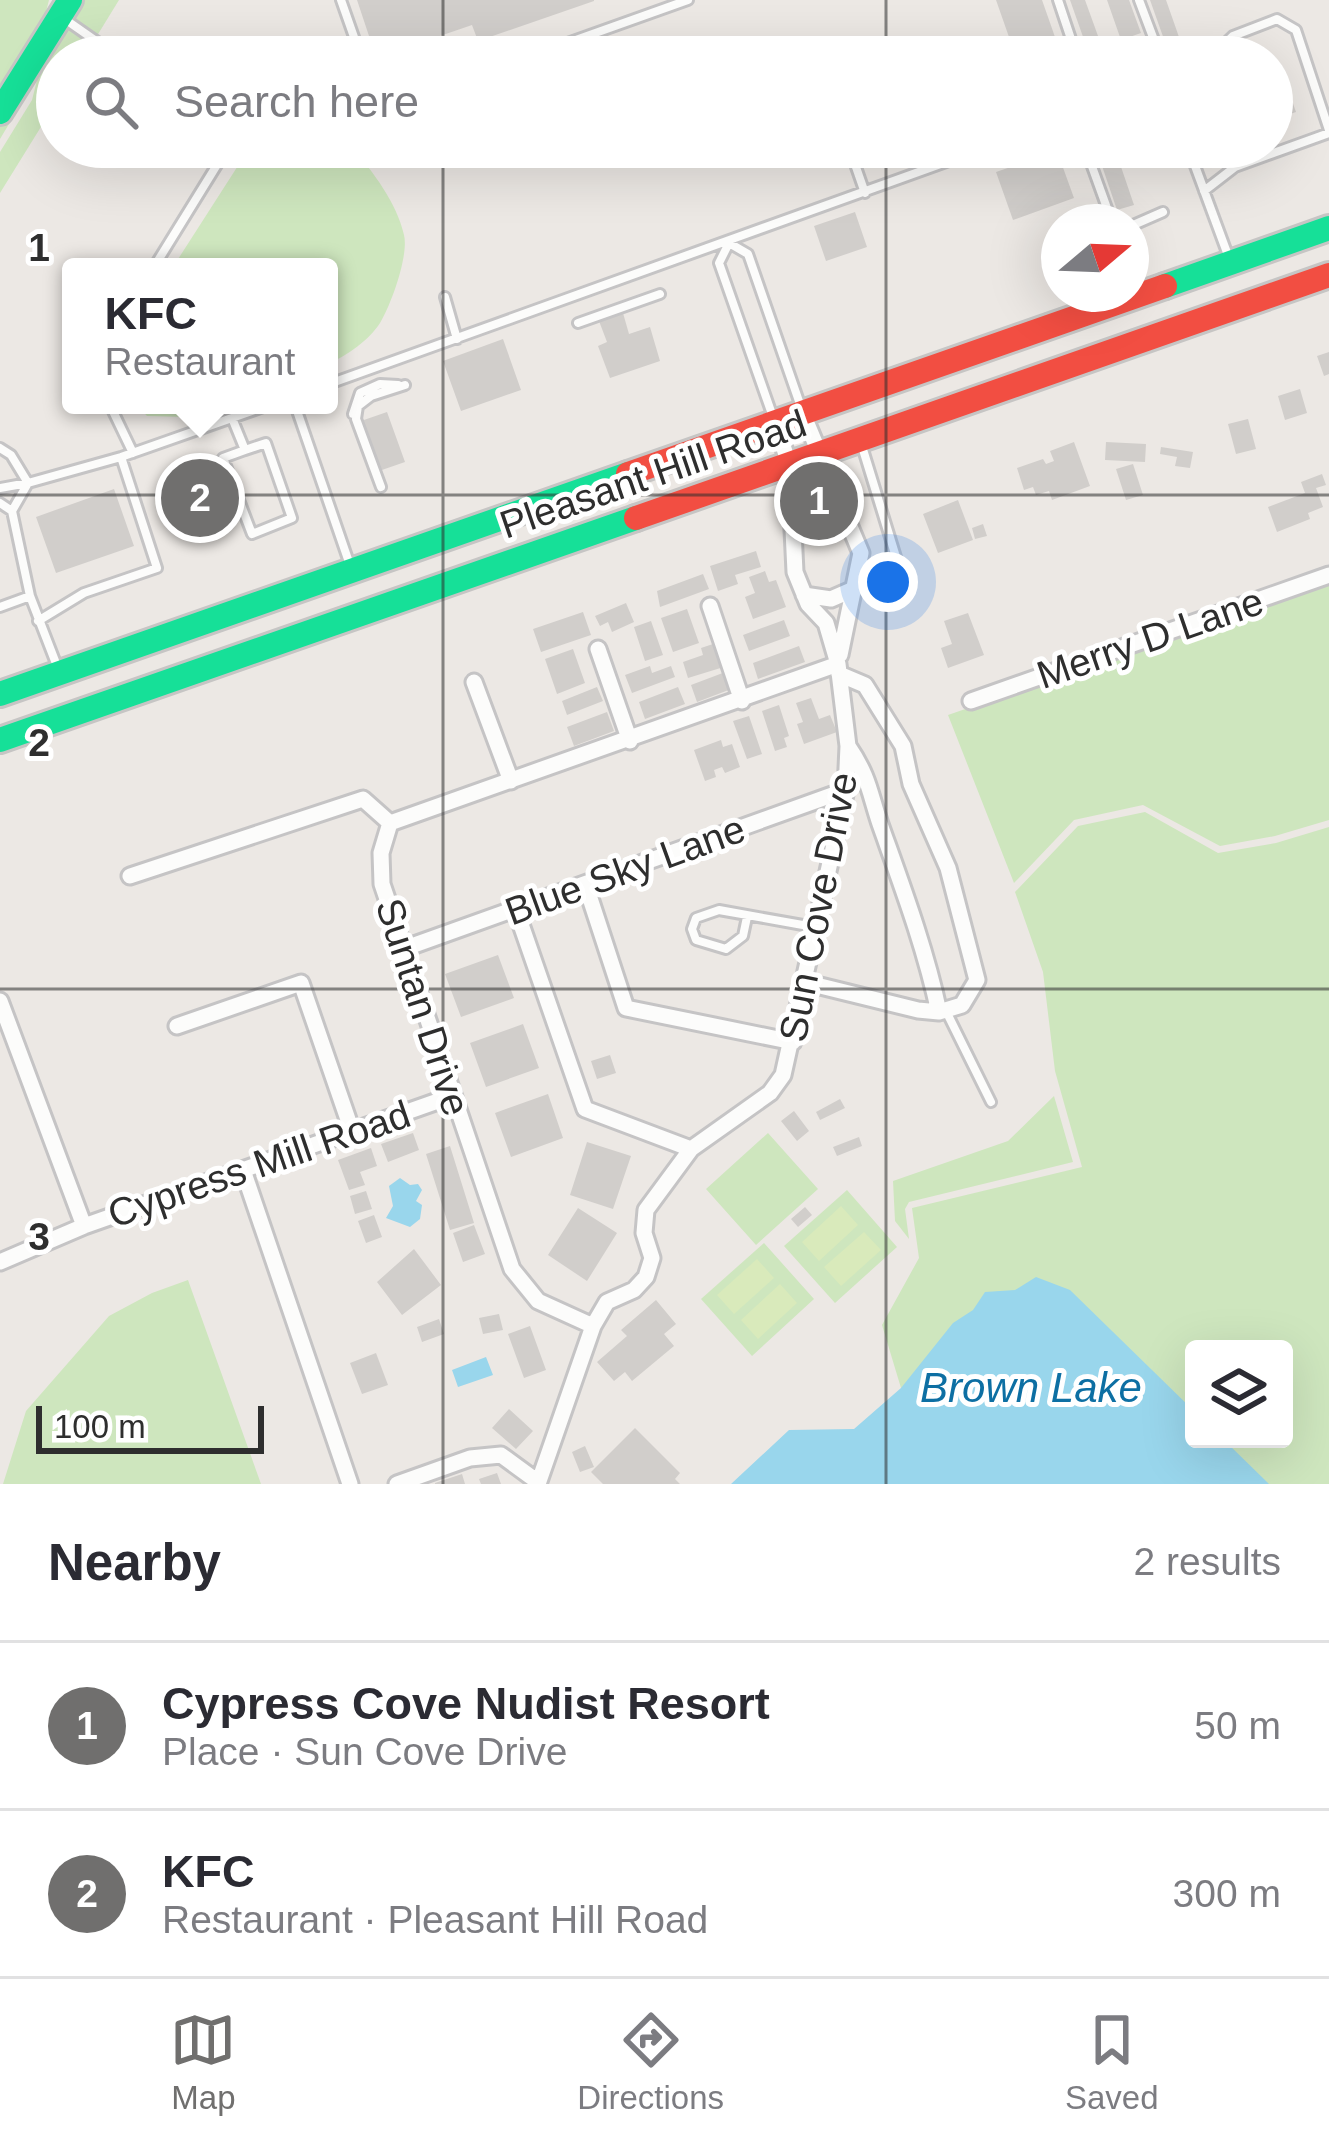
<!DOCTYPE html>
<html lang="en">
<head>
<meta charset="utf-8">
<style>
	body { margin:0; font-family:Arial,sans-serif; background:#f2f2f3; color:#2b2b33 }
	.controls { position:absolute; right:36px; bottom:36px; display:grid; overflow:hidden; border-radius:12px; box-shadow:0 12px 48px #0002 }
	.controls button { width:108px; height:108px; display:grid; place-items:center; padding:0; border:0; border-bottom:3px solid #e1e1e2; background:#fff; color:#2b2b33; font:60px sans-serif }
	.compass { position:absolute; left:1041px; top:204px; width:108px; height:108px; border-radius:50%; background:#fff; box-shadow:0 12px 48px #0002; rotate:71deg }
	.scale { position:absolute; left:36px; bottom:30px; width:228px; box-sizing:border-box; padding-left:12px; border:6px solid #2e2e2e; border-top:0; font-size:33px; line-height:42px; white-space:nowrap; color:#2e2e2e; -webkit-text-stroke:9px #fff; paint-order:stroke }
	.you { position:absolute; left:888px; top:582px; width:42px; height:42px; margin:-30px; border:9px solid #fff; border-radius:50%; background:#1a73e8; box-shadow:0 0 0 18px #1a73e833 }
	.badge { display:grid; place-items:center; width:78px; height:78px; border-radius:50%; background:#706f6e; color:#fff; font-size:39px; font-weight:700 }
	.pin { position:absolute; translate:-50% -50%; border:6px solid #fff; box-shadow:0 3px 12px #0006 }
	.popup { position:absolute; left:62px; top:258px; width:276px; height:156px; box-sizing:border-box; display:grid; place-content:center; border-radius:12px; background:#fff; filter:drop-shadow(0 3px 9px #0005); font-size:39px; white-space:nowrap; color:#7c7c81 }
	.popup b { font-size:45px; color:#2b2b33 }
	.popup::after { content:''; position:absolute; left:50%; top:100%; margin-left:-24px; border:24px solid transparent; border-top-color:#fff }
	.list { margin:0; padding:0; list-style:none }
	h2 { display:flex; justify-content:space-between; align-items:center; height:156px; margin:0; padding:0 48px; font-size:51px }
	h2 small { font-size:39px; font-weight:400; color:#7c7c81 }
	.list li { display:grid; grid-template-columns:78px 1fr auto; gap:36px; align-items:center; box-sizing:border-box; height:168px; padding:0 48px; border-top:3px solid #e1e1e2 }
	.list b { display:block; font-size:45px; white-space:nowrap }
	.list p { margin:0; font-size:39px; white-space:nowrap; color:#7c7c81 }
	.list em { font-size:39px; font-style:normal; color:#7c7c81 }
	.icon { flex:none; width:66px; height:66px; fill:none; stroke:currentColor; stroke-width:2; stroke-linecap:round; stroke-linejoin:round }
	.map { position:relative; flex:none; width:1329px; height:1484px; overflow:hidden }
	.search { position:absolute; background:#fff; box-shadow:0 12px 48px #0002; left:36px; right:36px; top:36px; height:132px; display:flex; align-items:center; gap:30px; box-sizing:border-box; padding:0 42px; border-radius:66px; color:#7c7c81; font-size:45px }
	.sheet { height:492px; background:#fff }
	nav { display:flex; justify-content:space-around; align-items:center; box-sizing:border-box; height:168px; border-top:3px solid #e1e1e2; background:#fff; font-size:33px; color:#7c7c81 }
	nav a { display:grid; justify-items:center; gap:6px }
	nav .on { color:#706f6e }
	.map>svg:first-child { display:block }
	.green { fill:#cee6be; fill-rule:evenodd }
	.pitch { fill:#d9eabb }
	.water { fill:#99d6ec }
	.building { fill:#d1cecb }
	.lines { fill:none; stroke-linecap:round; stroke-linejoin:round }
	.lane-casing { stroke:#c5c4c5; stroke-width:14 }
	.street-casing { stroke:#c5c4c5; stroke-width:21 }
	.fast-casing { stroke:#c6c5c4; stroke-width:30 }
	.jam-casing { stroke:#c6c5c4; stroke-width:30 }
	.lane { stroke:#fcfcfb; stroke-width:8 }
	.street { stroke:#fcfcfb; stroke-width:15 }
	.fast { stroke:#16e098; stroke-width:24 }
	.jam { stroke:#f24e42; stroke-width:24 }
	.grid { fill:none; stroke:#2e2e2e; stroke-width:3; stroke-opacity:0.55 }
	.labels { text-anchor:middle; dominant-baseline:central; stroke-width:10; stroke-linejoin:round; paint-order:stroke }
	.street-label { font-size:39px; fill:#2e2e2e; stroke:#fff }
	.water-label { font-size:42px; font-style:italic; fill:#0d6fa3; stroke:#fff }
	.grid-label { font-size:39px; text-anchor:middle; font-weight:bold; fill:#2e2e2e; stroke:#fff; stroke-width:10; stroke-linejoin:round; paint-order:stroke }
</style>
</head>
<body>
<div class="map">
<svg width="1329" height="1484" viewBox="0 0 1329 1484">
	<rect width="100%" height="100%" fill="#ece8e4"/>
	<!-- green -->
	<path class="green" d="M0,0H49L24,99L0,139Z
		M57,0H119L84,57H57V101L0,193V152L32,100Z
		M250,147H352C373,172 397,203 404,235C409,255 391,305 380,323C369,340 347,356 329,363V267H173Z
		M137,405H218L187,417L147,416Z
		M1329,583V820L1275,836L1220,846L1143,805L1074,820L1014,883L948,715Z
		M1145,812L1218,853L1276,843L1329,827V1484H1088L901,1388L882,1325L919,1258L912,1208L1082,1167L1055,1071L1043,972L1015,892L1078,826ZM1194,1349H1284V1439H1194Z
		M1054,1096L1073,1162L909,1202L905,1209L909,1239L895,1221L893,1181L1008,1141Z
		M768,1133L818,1189L756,1245L706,1189Z
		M847,1190L897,1247L835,1303L784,1246Z
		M764,1243L814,1299L752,1356L701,1299Z
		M188,1280L261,1484H3L26,1411L109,1316L152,1293Z"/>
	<!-- pitch -->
	<path class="pitch" d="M841,1206L858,1225L819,1261L802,1242Z
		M864,1232L881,1250L841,1286L824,1267Z
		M757,1259L774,1278L734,1314L717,1295Z
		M780,1284L797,1303L758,1339L741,1320Z"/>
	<!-- water -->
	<path class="water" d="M400,1178L410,1185L418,1184L422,1190L416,1201L422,1205L420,1219L410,1227L386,1218L393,1206L389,1186Z
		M1036,1277L1070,1290L1194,1411V1439H1223L1269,1484H731L789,1430L854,1429L901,1388L953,1323L973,1310L985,1292L1015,1290Z
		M486,1357L493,1375L458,1387L452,1370Z"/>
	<!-- building -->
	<path class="building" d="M357,0H594V1L478,41L472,25L437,37L444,57H387L386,53L376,57Z
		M996,0H1042L1062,57H1016Z
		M1070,0H1085L1102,47L1088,51Z
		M1107,0H1129L1141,33L1121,40Z
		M1150,0H1166L1186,57H1134L1166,45Z
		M1278,61L1296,112L1272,120V63Z
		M1057,151L1074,198L1013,220L996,172Z
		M1117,155L1134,205L1117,210L1100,160Z
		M855,212L867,247L826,261L814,226Z
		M623,313L629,334L650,327L660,361L610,378L598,346L607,342L599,321Z
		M503,339L521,390L461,411L443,361Z
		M1329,352V374L1324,376L1317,356Z
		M1300,389L1307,413L1285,420L1278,396Z
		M387,412L405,462L379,471L361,421Z
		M1248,419L1256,449L1236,454L1228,424Z
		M1074,442L1090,486L1052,500L1049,491L1036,495L1033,487L1024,490L1017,468L1043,459L1046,464L1054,461L1050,451Z
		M1106,442L1146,444L1145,462L1105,460Z
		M1161,447L1193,452L1190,468L1175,466L1177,457L1160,454Z
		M199,454L228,533L200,542L172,464Z
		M1133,464L1143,495L1126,500L1116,469Z
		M1322,474L1326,485L1316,488L1323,507L1308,513L1310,519L1277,532L1268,507L1305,493L1301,482Z
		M114,489L134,546L56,573L36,517Z
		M958,500L973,540L938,553L923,514Z
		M983,524L987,536L975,539L972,528Z
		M756,551L761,567L735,575L738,584L718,591L710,566Z
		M765,571L769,582L776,580L786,607L753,619L745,597L755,593L749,577Z
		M703,574L709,589L660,607L657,591Z
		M626,603L634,622L612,632L608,622L600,626L595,616Z
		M687,609L699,643L673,652L661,618Z
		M583,612L591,635L541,652L533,629Z
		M968,613L984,655L948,668L941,648L952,644L944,621Z
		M784,620L790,636L749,651L743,635Z
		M651,621L663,655L645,661L634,627Z
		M719,642L727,666L688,678L683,662L703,655L701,648Z
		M799,646L805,662L758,679L753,663Z
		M573,649L585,683L557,694L545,659Z
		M650,666L652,673L671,666L675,677L632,693L625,675Z
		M728,671L734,688L697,702L691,685Z
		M597,687L603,701L567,715L562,701Z
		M678,687L685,704L645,719L639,702Z
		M811,698L819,719L830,715L837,732L804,744L797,724L803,722L796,703Z
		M779,705L789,736L784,738L787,747L775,751L762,711Z
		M607,712L614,731L574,746L567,727Z
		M749,716L762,754L747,759L733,721Z
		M721,740L723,747L732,744L740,767L725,773L722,767L714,770L716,777L705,781L694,750Z
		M498,955L514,998L461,1017L445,974Z
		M523,1024L539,1068L486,1087L470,1043Z
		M610,1055L616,1073L597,1079L591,1061Z
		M548,1094L563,1138L511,1157L495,1113Z
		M840,1099L845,1108L820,1120L816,1112Z
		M794,1111L809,1131L797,1141L781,1121Z
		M413,1133L419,1150L388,1162L381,1144Z
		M859,1137L862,1146L837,1156L833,1147Z
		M587,1142L631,1156L613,1209L570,1195Z
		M450,1146L474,1223L450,1230L426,1154Z
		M371,1148L377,1166L360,1172L365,1185L349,1190L338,1160Z
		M366,1191L372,1209L355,1214L350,1196Z
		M805,1207L812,1215L798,1227L791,1219Z
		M578,1208L617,1233L587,1281L548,1255Z
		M374,1215L382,1237L366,1243L358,1221Z
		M474,1225L485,1254L463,1262L453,1233Z
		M414,1249L441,1285L402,1315L377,1282Z
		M656,1300L676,1324L664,1334L674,1346L632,1381L625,1372L614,1381L597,1362L627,1336L621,1330Z
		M499,1314L503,1330L483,1334L479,1318Z
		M439,1319L444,1334L422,1342L417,1327Z
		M530,1326L546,1370L524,1378L508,1334Z
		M376,1353L388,1385L362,1394L350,1363Z
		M509,1409L533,1431L516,1449L492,1428Z
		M635,1428L680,1473L675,1479L680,1484H603L591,1472Z
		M585,1446L594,1467L580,1472L572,1452Z
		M497,1473L501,1484H481L479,1479Z
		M462,1474L465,1484H435V1483Z"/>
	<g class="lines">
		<!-- lane casing -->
		<g class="lane-casing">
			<path id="lane" d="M341,0L361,57
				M1058,0L1077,57
				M66,20L119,57
				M528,57L688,0
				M1103,57L1154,40L1139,0
				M1211,57L1233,36L1277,19L1296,30L1329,130
				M849,147L865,193
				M1085,147L1112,222
				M1188,147L1229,258
				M1204,191L1235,167L1329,133
				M1131,226L1163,212
				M154,267L228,147
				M445,297L457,339
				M578,323L660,294
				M329,384L988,147
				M110,405L133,453
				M295,405L351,568
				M353,414L360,393L380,384L398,385
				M773,417L719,263L729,243L748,254L801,407
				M232,418L245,450L266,443L292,518L252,534L223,458L245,450
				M861,443L900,570
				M0,448L11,455L28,483L121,457L269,405
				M381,487L356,419L358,406L371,396L405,385
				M0,488L28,483L12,511L30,596L57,666
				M0,503L12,511
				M0,607L30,596
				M38,621L84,593L157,568L121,457
				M747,917L743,936L726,949L696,940L692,929L696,918L719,910L814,927
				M946,1011L991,1102"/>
		</g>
		<!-- street casing -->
		<g class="street-casing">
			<path id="street" d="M803,414L861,553L840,655
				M804,595L831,599L854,589
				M710,606L742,701
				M598,649L630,741
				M474,682L511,781
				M971,701L1329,575
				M848,746C869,777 869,791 880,824C902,886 925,947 939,1012
				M390,823L381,853L382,884L512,1269L538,1301L593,1326
				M390,823L838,664
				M130,876L363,799L390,823
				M586,886L626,1008L793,1042
				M516,910L585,1109L691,1149
				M403,949L846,790
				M804,982L918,1010L939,1012L962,1005L977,980L948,868L911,784L903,746L865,685L839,674
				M0,1001L84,1226
				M177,1026L301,983L352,1131
				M243,1170L350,1484
				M0,1262L84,1226L452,1096
				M397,1484L470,1458L501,1455L538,1482
				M538,1484L593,1326L607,1302L634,1290L646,1277L652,1258L644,1233L646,1210L691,1149L770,1093L783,1075L846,790L848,746L838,664L826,623L808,604L795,572L790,467L776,424"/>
		</g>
		<!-- fast casing -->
		<g class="fast-casing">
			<path id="fast" d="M0,112L70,0
				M1165,286L1329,228
				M0,694L628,474
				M0,740L636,518"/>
		</g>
		<!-- jam casing -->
		<g class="jam-casing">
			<path id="jam" d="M628,474L1165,286
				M636,518L1329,275"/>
		</g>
		<!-- lane -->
		<use href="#lane" class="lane"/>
		<!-- street -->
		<use href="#street" class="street"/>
		<!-- fast -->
		<use href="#fast" class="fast"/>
		<!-- jam -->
		<use href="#jam" class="jam"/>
	</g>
	<!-- grid -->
	<path class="grid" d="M443,0V57M886,0V57M443,147V1484M886,147V1484M0,495H1329M0,989H1329"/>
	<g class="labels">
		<!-- street labels -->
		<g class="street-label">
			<text transform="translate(653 474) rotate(-19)">Pleasant Hill Road</text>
			<text transform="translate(1150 638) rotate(-19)">Merry D Lane</text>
			<text transform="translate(625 870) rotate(-20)">Blue Sky Lane</text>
			<text transform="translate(818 907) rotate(-79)">Sun Cove Drive</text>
			<text transform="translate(423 1007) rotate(72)">Suntan Drive</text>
			<text transform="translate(259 1164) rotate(-19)">Cypress Mill Road</text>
		</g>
		<!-- water labels -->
		<g class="water-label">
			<text x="1031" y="1387">Brown Lake</text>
		</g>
	</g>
	<g class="grid-label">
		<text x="39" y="261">1</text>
		<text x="39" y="756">2</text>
		<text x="39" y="1250">3</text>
	</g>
</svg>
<div class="controls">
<button><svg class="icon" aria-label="layers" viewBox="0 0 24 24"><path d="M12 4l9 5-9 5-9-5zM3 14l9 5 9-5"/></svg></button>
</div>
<svg class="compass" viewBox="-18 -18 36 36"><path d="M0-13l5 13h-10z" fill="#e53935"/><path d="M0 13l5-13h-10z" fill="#7c7c81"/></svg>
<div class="scale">100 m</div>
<div class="you"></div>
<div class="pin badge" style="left:819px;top:501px">1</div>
<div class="pin badge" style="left:200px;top:498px">2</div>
<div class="popup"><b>KFC</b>Restaurant</div>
<div class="search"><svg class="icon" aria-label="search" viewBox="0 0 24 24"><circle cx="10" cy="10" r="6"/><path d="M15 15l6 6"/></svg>Search here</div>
</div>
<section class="sheet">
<h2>Nearby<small>2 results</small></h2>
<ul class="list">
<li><span class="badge">1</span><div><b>Cypress Cove Nudist Resort</b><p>Place · Sun Cove Drive</p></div><em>50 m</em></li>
<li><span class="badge">2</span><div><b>KFC</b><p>Restaurant · Pleasant Hill Road</p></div><em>300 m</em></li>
</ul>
</section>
<nav>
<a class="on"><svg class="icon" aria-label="map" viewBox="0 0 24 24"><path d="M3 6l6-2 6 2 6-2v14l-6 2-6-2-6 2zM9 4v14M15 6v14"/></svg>Map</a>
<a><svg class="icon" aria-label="directions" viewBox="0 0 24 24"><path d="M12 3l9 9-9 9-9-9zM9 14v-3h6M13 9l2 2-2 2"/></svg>Directions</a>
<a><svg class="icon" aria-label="saved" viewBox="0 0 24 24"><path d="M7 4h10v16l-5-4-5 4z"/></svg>Saved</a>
</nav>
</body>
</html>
